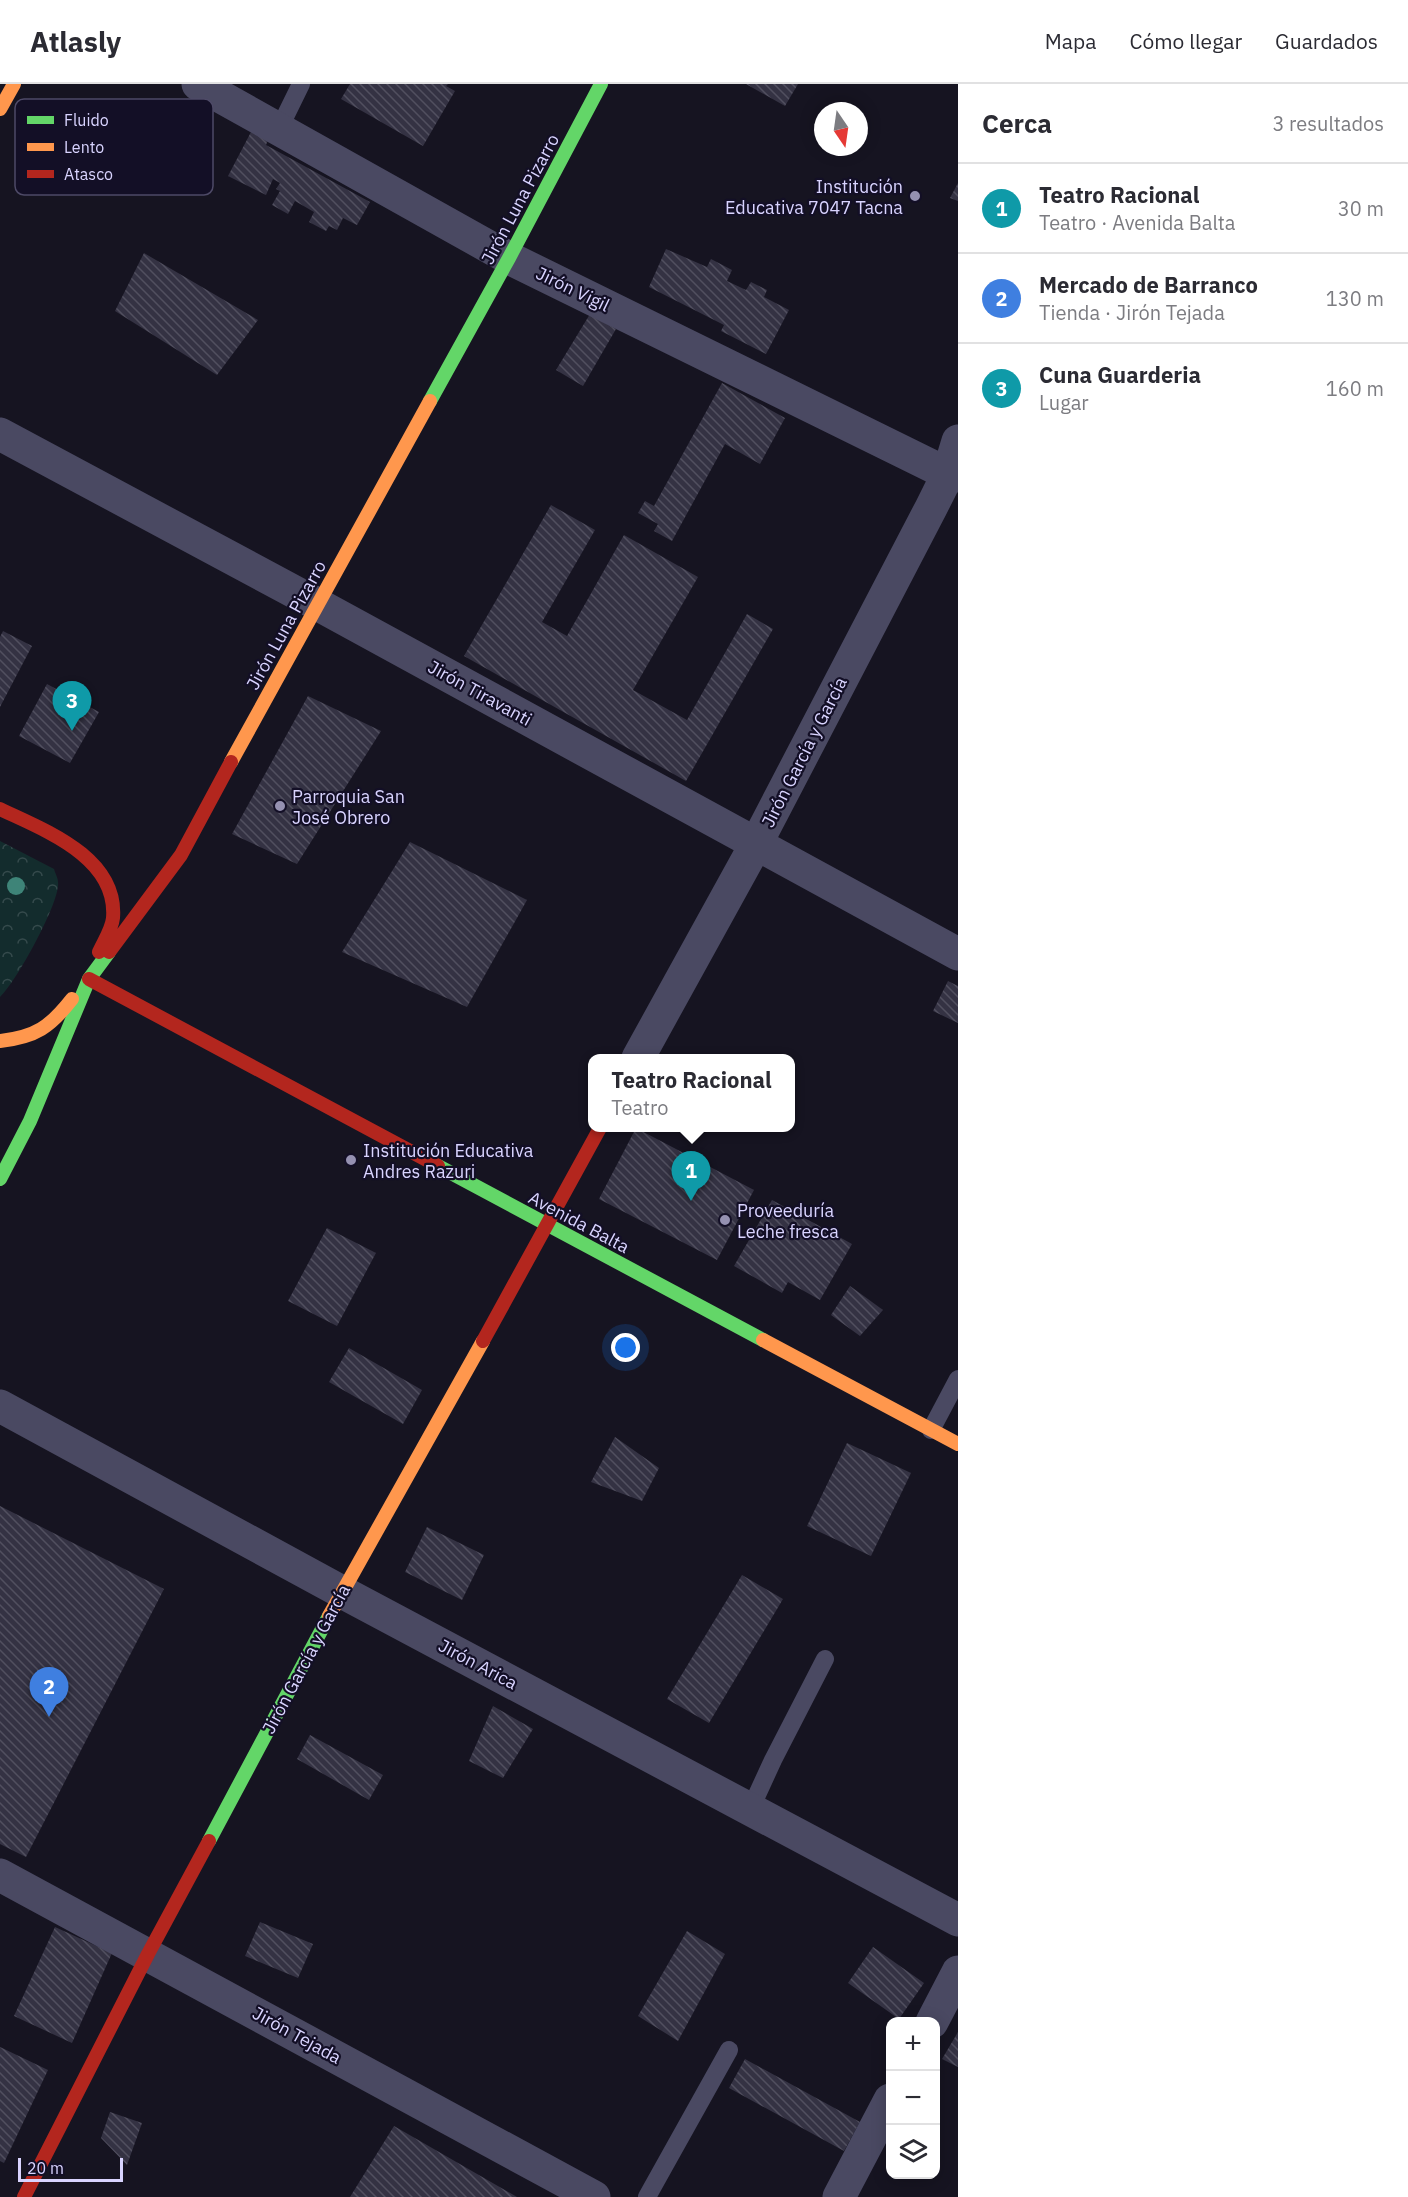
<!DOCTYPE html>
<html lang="es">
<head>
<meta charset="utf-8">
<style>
	body { margin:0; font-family:"IBM Plex Sans",sans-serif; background:#f2f2f3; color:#2b2b33 }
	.controls { position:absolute; right:18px; bottom:18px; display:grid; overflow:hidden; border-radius:12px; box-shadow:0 3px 15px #0003 }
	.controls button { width:54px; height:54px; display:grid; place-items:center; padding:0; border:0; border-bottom:2px solid #e1e1e2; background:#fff; color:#2b2b33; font:30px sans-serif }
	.compass { position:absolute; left:814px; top:18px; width:54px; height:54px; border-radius:50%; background:#fff; box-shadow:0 3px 15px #0003; rotate:167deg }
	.scale { position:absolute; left:18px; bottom:15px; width:105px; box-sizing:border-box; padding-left:6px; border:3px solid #d9d4ff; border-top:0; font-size:16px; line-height:21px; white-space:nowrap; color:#d9d4ff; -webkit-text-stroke:4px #130f26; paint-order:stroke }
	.you { position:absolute; left:626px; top:1264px; width:21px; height:21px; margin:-15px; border:4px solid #fff; border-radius:50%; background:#1a73e8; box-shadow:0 0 0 9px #1a73e833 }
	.badge { display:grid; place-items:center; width:39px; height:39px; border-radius:50%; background:#111827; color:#fff; font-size:20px; font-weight:700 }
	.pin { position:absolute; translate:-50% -50px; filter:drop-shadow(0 2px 3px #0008) }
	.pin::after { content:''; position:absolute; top:32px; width:21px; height:18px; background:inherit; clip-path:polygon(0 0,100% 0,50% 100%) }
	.popup { position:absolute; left:588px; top:970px; width:207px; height:78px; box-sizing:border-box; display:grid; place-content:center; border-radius:12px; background:#fff; filter:drop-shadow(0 2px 4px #0005); font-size:20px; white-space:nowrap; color:#7c7c81 }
	.popup b { font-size:22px; color:#2b2b33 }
	.popup::after { content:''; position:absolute; left:50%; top:100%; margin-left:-12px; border:12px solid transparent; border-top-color:#fff }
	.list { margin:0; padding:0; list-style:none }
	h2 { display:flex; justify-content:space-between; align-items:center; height:78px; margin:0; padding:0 24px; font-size:26px }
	h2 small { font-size:20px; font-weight:400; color:#7c7c81 }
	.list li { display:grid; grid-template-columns:39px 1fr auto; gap:18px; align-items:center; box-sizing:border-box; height:90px; padding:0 24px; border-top:2px solid #e1e1e2 }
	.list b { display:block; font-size:22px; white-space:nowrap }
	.list p { margin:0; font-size:20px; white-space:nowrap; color:#7c7c81 }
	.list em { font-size:20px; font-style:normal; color:#7c7c81 }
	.icon { flex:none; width:33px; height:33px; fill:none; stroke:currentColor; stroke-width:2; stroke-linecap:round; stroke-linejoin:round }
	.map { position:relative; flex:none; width:958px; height:2113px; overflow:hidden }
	header { display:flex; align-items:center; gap:36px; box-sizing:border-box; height:84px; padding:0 30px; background:#fff; border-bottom:2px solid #e1e1e2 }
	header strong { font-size:28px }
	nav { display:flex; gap:33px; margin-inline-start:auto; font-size:21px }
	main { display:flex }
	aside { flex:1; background:#fff }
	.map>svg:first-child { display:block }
	.park { fill:url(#park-crowns) }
	.building { fill:url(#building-back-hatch) }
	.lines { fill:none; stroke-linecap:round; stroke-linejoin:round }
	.lane { stroke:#4a4962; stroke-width:18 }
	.street { stroke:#4a4962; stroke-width:33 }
	.fast { stroke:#63d668; stroke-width:14 }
	.slow { stroke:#ff974d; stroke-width:14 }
	.jam { stroke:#b3261e; stroke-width:14 }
	.tree { fill:#3e8478 }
	.poi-dot { fill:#9591b1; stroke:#130f26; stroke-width:2 }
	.labels { text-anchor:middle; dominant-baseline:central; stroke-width:4.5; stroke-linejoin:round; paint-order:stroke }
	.poi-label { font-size:18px; fill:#d9d4ff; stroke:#130f26; text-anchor:start }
	.street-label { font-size:18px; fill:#d9d4ff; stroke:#130f26 }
	.key { fill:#130f26; stroke:#4e4a67; stroke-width:1.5 }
	.key-label { font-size:16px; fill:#d9d4ff }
</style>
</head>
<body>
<header>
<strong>Atlasly</strong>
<nav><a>Mapa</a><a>Cómo llegar</a><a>Guardados</a></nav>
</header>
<main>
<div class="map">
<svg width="958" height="2113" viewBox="0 0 958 2113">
	<defs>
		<pattern id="park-crowns" width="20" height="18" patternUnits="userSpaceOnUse" patternTransform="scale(1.5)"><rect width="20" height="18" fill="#132c2d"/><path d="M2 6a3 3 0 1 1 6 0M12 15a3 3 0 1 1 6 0" fill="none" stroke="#354a4c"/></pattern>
		<pattern id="building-back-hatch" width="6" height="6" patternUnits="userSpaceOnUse" patternTransform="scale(1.5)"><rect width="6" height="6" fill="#343243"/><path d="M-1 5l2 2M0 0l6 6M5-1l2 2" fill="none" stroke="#514f5f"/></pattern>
	</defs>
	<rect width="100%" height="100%" fill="#161421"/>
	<!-- park -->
	<path class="park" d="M0,757L54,785C55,789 58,794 58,798C61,817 15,900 0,913Z"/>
	<!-- building -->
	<path class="building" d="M350,0H448L446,2L455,7L423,62L341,15Z
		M746,0H798L785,22Z
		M251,48L268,56L266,61L370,118L357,141L343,134L337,146L329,142L326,147L309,138L314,128L295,117L288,130L272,121L280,107L276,105L280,99L273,95L266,111L228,92Z
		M958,99V117L950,114Z
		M666,165L707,183L711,175L732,186L727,197L746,206L751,198L767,206L764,213L789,226L766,270L721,247L724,241L649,203Z
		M144,169L258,236L217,291L115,227Z
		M590,230L616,245L583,302L556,286Z
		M722,299L785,334L760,380L725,360L672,457L654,447L658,440L638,429L645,417L654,422Z
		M551,421L595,446L542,538L567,552L624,451L698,493L633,606L687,636L747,530L773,545L686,697L464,572Z
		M3,547L32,562L0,623V553Z
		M47,600L99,628L70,679L19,652Z
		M308,612L381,647L297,780L232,750Z
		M410,758L527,816L467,923L342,868Z
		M948,897L958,902V939L933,927Z
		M636,1044L754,1106L717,1176L599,1115Z
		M772,1116L852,1160L820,1216L788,1198L782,1209L734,1182Z
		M327,1144L376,1169L337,1242L288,1217Z
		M850,1202L883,1226L860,1252L831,1231Z
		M349,1264L422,1306L403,1340L329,1298Z
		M615,1353L659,1384L642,1417L591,1398Z
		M847,1359L911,1389L871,1472L807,1442Z
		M0,1422L164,1505L26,1773L0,1760Z
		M427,1443L484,1471L462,1516L405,1488Z
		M742,1491L783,1515L709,1639L667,1615Z
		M493,1622L533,1645L503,1694L469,1677Z
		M310,1651L383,1691L369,1716L297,1675Z
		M260,1838L313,1860L298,1894L245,1872Z
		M55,1843L112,1869L72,1959L14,1932Z
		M687,1847L725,1870L678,1957L638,1932Z
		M873,1863L924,1899L899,1935L848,1899Z
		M958,1948V1983L942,1975Z
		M0,1963L48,1986L4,2079L0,2077Z
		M745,1975L860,2038L844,2067L729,2004Z
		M110,2028L142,2039L127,2081L101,2054Z
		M394,2042L517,2113H350Z"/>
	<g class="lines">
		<!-- lane -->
		<path class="lane" d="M279,45L301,0
			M931,1346L958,1295
			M750,1726L773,1676L825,1575
			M647,2113L729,1966"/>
		<!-- street -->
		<path class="street" d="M198,0L509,174L948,390L958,392
			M0,350L317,520L958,870
			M638,974L756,760L931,424L948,390L958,357
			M0,1322L342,1508L958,1836
			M0,1791L594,2113
			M932,1938L958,1888
			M839,2113L890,2016"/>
		<!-- fast -->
		<path class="fast" d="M430,317L509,174L601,0
			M438,1082L763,1256
			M0,1095L30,1037L89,895L109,868
			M209,1757L329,1532"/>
		<!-- slow -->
		<path class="slow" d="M0,25L14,0
			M231,678L430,317
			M0,957C36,953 50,943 72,915
			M763,1256L958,1360
			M329,1532L483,1257"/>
		<!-- jam -->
		<path class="jam" d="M0,725C44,746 118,773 113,834C112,845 104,857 99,868
			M109,868L181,771L231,678
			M89,895L438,1082
			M483,1257L600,1044
			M24,2113L148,1870L209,1757"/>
	</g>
	<!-- trees -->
	<circle class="tree" cx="16" cy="802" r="9"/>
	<!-- markers -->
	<g class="poi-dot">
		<circle cx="915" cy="112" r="6"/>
		<circle cx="280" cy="722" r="6"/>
		<circle cx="351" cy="1076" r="6"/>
		<circle cx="725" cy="1136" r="6"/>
	</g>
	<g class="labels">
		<!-- poi labels -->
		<g class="poi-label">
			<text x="903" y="102" text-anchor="end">Institución<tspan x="903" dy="21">Educativa 7047 Tacna</tspan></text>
			<text x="292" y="712">Parroquia San<tspan x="292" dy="21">José Obrero</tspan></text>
			<text x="363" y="1066">Institución Educativa<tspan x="363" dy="21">Andres Razuri</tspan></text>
			<text x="737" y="1126">Proveeduría<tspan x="737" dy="21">Leche fresca</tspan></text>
		</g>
		<!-- street labels -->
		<g class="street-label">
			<text transform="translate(520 115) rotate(-62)">Jirón Luna Pizarro</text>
			<text transform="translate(573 205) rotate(26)">Jirón Vigil</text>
			<text transform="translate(286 541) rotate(-61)">Jirón Luna Pizarro</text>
			<text transform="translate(480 609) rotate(29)">Jirón Tiravanti</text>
			<text transform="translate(804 668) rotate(-63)">Jirón García y García</text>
			<text transform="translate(579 1138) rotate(28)">Avenida Balta</text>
			<text transform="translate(306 1575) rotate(-62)">Jirón García y García</text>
			<text transform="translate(478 1580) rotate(28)">Jirón Arica</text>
			<text transform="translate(297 1951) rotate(29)">Jirón Tejada</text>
		</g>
	</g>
	<!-- legend -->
	<rect x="15" y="15" width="198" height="96" rx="9" class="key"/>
	<rect x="27" y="32" width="27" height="8" fill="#63d668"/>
	<rect x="27" y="59" width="27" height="8" fill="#ff974d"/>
	<rect x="27" y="86" width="27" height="8" fill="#b3261e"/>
	<g class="key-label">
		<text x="64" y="42">Fluido</text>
		<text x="64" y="69">Lento</text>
		<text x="64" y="96">Atasco</text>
	</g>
</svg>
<div class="controls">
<button>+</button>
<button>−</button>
<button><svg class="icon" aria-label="layers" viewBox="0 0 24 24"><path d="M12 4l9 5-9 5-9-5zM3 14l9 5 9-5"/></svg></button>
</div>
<svg class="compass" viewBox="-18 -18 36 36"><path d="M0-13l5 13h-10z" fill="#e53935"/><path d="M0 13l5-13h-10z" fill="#7c7c81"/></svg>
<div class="scale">20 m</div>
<div class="you"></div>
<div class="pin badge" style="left:691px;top:1117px;background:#0f9aa8">1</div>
<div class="popup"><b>Teatro Racional</b>Teatro</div>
<div class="pin badge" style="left:49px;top:1633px;background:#3f7fe0">2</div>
<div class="pin badge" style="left:72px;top:647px;background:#0f9aa8">3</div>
</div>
<aside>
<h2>Cerca<small>3 resultados</small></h2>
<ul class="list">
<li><span class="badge" style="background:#0f9aa8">1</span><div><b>Teatro Racional</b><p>Teatro · Avenida Balta</p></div><em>30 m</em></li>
<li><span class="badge" style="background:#3f7fe0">2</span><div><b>Mercado de Barranco</b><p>Tienda · Jirón Tejada</p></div><em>130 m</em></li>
<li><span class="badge" style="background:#0f9aa8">3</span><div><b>Cuna Guarderia</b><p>Lugar</p></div><em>160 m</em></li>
</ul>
</aside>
</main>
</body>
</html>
